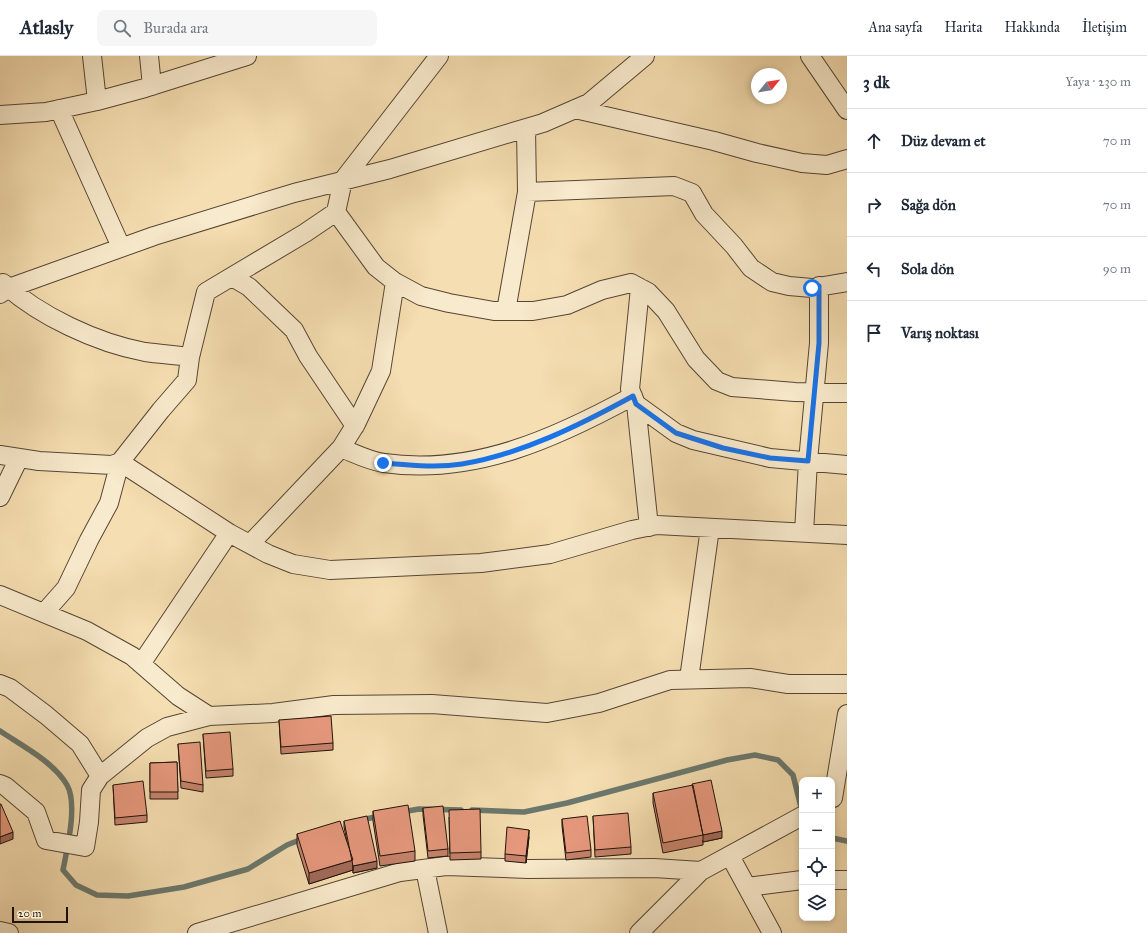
<!DOCTYPE html>
<html lang="tr">
<head>
<meta charset="utf-8">
<style>
	body { margin:0; font-family:"IM FELL Great Primer",serif; background:#f6f6f7; color:#1f2937 }
	.controls { position:absolute; right:12px; bottom:12px; display:grid; overflow:hidden; border-radius:8px; box-shadow:0 2px 6px #0003 }
	.controls button { width:36px; height:36px; display:grid; place-items:center; padding:0; border:0; border-bottom:1px solid #e0e1e3; background:#fff; color:#1f2937; font:20px sans-serif }
	.compass { position:absolute; left:751px; top:12px; width:36px; height:36px; border-radius:50%; background:#fff; box-shadow:0 2px 6px #0003; rotate:60deg }
	.scale { position:absolute; left:12px; bottom:10px; width:56px; box-sizing:border-box; padding-left:4px; border:2px solid #21120b; border-top:0; font-size:11px; line-height:14px; white-space:nowrap; color:#21120b; -webkit-text-stroke:3px #f8eacc; paint-order:stroke }
	.stop { position:absolute; width:12px; height:12px; margin:-9px; border:3px solid #1a73e8; border-radius:50%; background:#fff }
	.stop.end { background:#1a73e8; border-color:#fff; box-shadow:0 1px 4px #0008 }
	.list { margin:0; padding:0; list-style:none }
	h2 { display:flex; justify-content:space-between; align-items:center; height:52px; margin:0; padding:0 16px; font-size:17px }
	h2 small { font-size:13px; font-weight:400; color:#747a83 }
	.list li { display:grid; grid-template-columns:26px 1fr auto; gap:12px; align-items:center; box-sizing:border-box; height:64px; padding:0 16px; border-top:1px solid #e0e1e3 }
	.list b { display:block; font-size:15px; white-space:nowrap }
	.list em { font-size:13px; font-style:normal; color:#747a83 }
	.icon { flex:none; width:22px; height:22px; fill:none; stroke:currentColor; stroke-width:2; stroke-linecap:round; stroke-linejoin:round }
	.map { position:relative; flex:none; width:847px; height:877px; overflow:hidden }
	header { display:flex; align-items:center; gap:24px; box-sizing:border-box; height:56px; padding:0 20px; background:#fff; border-bottom:1px solid #e0e1e3 }
	header strong { font-size:19px }
	nav { display:flex; gap:22px; margin-inline-start:auto; font-size:14px }
	.search { width:280px; height:36px; background:#f6f6f7; display:flex; align-items:center; gap:10px; box-sizing:border-box; padding:0 14px; border-radius:8px; color:#747a83; font-size:15px }
	main { display:flex }
	aside { flex:1; background:#fff }
	.map>svg:first-child { display:block }
	.lines { fill:none; stroke-linecap:round; stroke-linejoin:round }
	.stream { stroke:#6b786d; stroke-width:5.5 }
	.street-casing { stroke:#564534; stroke-width:20 }
	.street { stroke:#f8eacc; stroke-width:18 }
	.wall { fill:#c6836c; stroke:#21120b }
	.shaded-wall { fill:#a16a58; stroke:#21120b }
	.building { fill:#e6987d; stroke:#21120b }
	.route { stroke:#1a73e8; stroke-width:5 }
</style>
</head>
<body>
<header>
<strong>Atlasly</strong>
<div class="search"><svg class="icon" aria-label="search" viewBox="0 0 24 24"><circle cx="10" cy="10" r="6"/><path d="M15 15l6 6"/></svg>Burada ara</div>
<nav><a>Ana sayfa</a><a>Harita</a><a>Hakkında</a><a>İletişim</a></nav>
</header>
<main>
<div class="map">
<svg width="847" height="877" viewBox="0 0 847 877">
	<rect width="100%" height="100%" fill="#f5deb1"/>
	<filter id="stains"><feTurbulence type="fractalNoise" baseFrequency=".005" numOctaves="4"/><feColorMatrix values="0 0 0 0 .2 0 0 0 0 .09 0 0 0 0 .02 0 0 0 .5 -.17"/></filter>
	<radialGradient id="worn" r=".72"><stop offset=".6" stop-color="#630" stop-opacity="0"/><stop offset="1" stop-color="#630" stop-opacity=".3"/></radialGradient>
	<g class="lines">
		<!-- stream -->
		<path class="stream" d="M0,675C21,689 54,706 67,729C78,748 67,793 63,814L76,829L97,839L128,840L184,831L248,813L287,789L302,783
			M472,754L524,756L567,747L727,704L755,699L778,704L793,719L802,755
			M402,756L419,753L461,754
			M361,764L380,760
			M832,782L847,785"/>
		<!-- street casing -->
		<g class="street-casing">
			<path id="street" d="M149,0L152,30
				M810,0L847,54
				M97,45L145,32L247,0
				M59,53L121,191
				M575,53L714,85L757,97L802,107L827,109L847,103
				M0,59L46,56L97,45L92,0
				M527,136L674,130L692,137L704,158L734,190L751,212L772,226L789,230L812,232L847,226
				M336,156L376,211L395,226L421,240L449,247L494,255H533L567,249L602,234L631,227L648,236L666,255L696,303L717,325L732,331L795,336L847,337
				M232,221L249,231L294,274L308,300L355,370
				M3,227C39,260 97,287 145,296C160,298 175,299 190,301
				M640,232L630,333L636,348L676,377L693,384L770,402L847,409
				M0,238L9,232L154,180L294,137L390,113L543,67L589,47L645,0
				M506,255L527,136L526,72
				M636,348L649,471
				M341,392C354,397 369,405 384,407C473,420 556,382 633,340
				M0,399L39,405L112,409L120,406
				M120,406L229,477L268,498L293,508L330,514L481,507L550,498L632,474L657,469L847,479
				M0,441L19,402
				M804,477L808,405L819,287V230
				M250,488L341,392L356,368L381,315L395,226
				M0,539L87,575L132,600L178,640L209,660
				M44,557L66,532L89,484L109,447L120,406L161,354L187,324L190,301L206,236L305,177L336,156L343,124L439,0
				M141,608L229,477
				M689,623L710,472
				M0,628L10,632L46,659L80,688L100,720L91,734L89,766L85,791L46,784L36,756L5,730L0,728
				M100,720L147,682L167,671L209,660L273,657L334,649L432,648L547,657L599,647L670,624L750,622L788,628H847
				M833,742L847,658
				M730,800L772,877
				M425,813L438,877
				M832,824H847
				M747,831L802,824
				M0,875L9,877
				M197,877L400,816L446,810L528,813L654,812L701,815
				M639,877L701,815L802,760"/>
		</g>
		<!-- street -->
		<use href="#street" class="street"/>
	</g>
	<!-- wall -->
	<path class="wall" d="M279,664L333,687V694L281,698Z
		M203,678L233,713V720L206,722Z
		M178,688L203,729V736L181,732Z
		M177,706L178,743H150V707Z
		M113,729L147,759V766L115,769Z
		M653,737L722,782L703,786V784V789L663,797L653,747Z
		M423,752L448,793V800L428,802L423,759Z
		M373,755L415,795V805L380,810L373,765Z
		M593,760L631,791V798L595,801Z
		M449,761L481,796V803L450,804Z
		M562,763L591,794V801L566,804L562,770Z
		M344,765L377,812L353,817V813V814L309,828L297,789V778L347,786L344,771Z
		M529,781L526,807L505,805V798Z"/>
	<!-- shaded-wall -->
	<path class="shaded-wall" d="M529,774V781L526,807V800Z
		M722,775V782L703,786V779Z
		M13,776V783L0,788V781Z
		M353,804V814L309,828V817Z
		M377,805V812L353,817V810Z"/>
	<!-- building -->
	<path class="building" d="M331,660L333,687L281,691L279,664Z
		M230,676L233,713L206,715L203,678Z
		M200,686L203,729L181,725L178,688Z
		M177,706L178,736H150V707Z
		M711,724L722,775L703,779L692,728Z
		M143,725L147,759L115,762L113,729Z
		M693,729L703,779L663,787L653,737Z
		M0,748H1L13,776L0,781Z
		M408,749L415,795L380,800L373,755Z
		M443,750L448,793L428,795L423,752Z
		M480,753L481,796L450,797L449,754Z
		M628,757L631,791L595,794L593,760Z
		M367,760L377,805L353,810L344,765Z
		M587,760L591,794L566,797L562,763Z
		M340,765L353,804L309,817L297,778Z
		M507,771L529,774L526,800L505,798Z"/>
	<g class="lines">
		<!-- route -->
		<path class="route" d="M383,407C409,409 436,412 462,408C522,398 580,369 633,340L636,348L676,377L723,392L770,402L808,405L819,287V230L812,232"/>
	</g>
	<rect width="100%" height="100%" filter="url(#stains)"/>
	<rect width="100%" height="100%" fill="url(#worn)"/>
</svg>
<div class="controls">
<button>+</button>
<button>−</button>
<button><svg class="icon" aria-label="locate" viewBox="0 0 24 24"><circle cx="12" cy="12" r="6"/><path d="M12 2v4M12 18v4M2 12h4M18 12h4"/></svg></button>
<button><svg class="icon" aria-label="layers" viewBox="0 0 24 24"><path d="M12 4l9 5-9 5-9-5zM3 14l9 5 9-5"/></svg></button>
</div>
<svg class="compass" viewBox="-18 -18 36 36"><path d="M0-13l5 13h-10z" fill="#e53935"/><path d="M0 13l5-13h-10z" fill="#747a83"/></svg>
<div class="scale">20 m</div>
<div class="stop" style="left:812px;top:232px"></div>
<div class="stop end" style="left:383px;top:407px"></div>
</div>
<aside>
<h2>3 dk<small>Yaya · 230 m</small></h2>
<ul class="list">
<li><svg class="icon" aria-label="ahead" viewBox="0 0 24 24"><path d="M12 20V5M6 11l6-6 6 6"/></svg><div><b>Düz devam et</b></div><em>70 m</em></li>
<li><svg class="icon" aria-label="right" viewBox="0 0 24 24"><path d="M7 20v-9h11M14 6l5 5-5 5"/></svg><div><b>Sağa dön</b></div><em>70 m</em></li>
<li><svg class="icon" aria-label="left" viewBox="0 0 24 24"><path d="M17 20v-9H6M10 6l-5 5 5 5"/></svg><div><b>Sola dön</b></div><em>90 m</em></li>
<li><svg class="icon" aria-label="arrive" viewBox="0 0 24 24"><path d="M6 21V4h12l-3 4 3 4H6"/></svg><div><b>Varış noktası</b></div></li>
</ul>
</aside>
</main>
</body>
</html>
